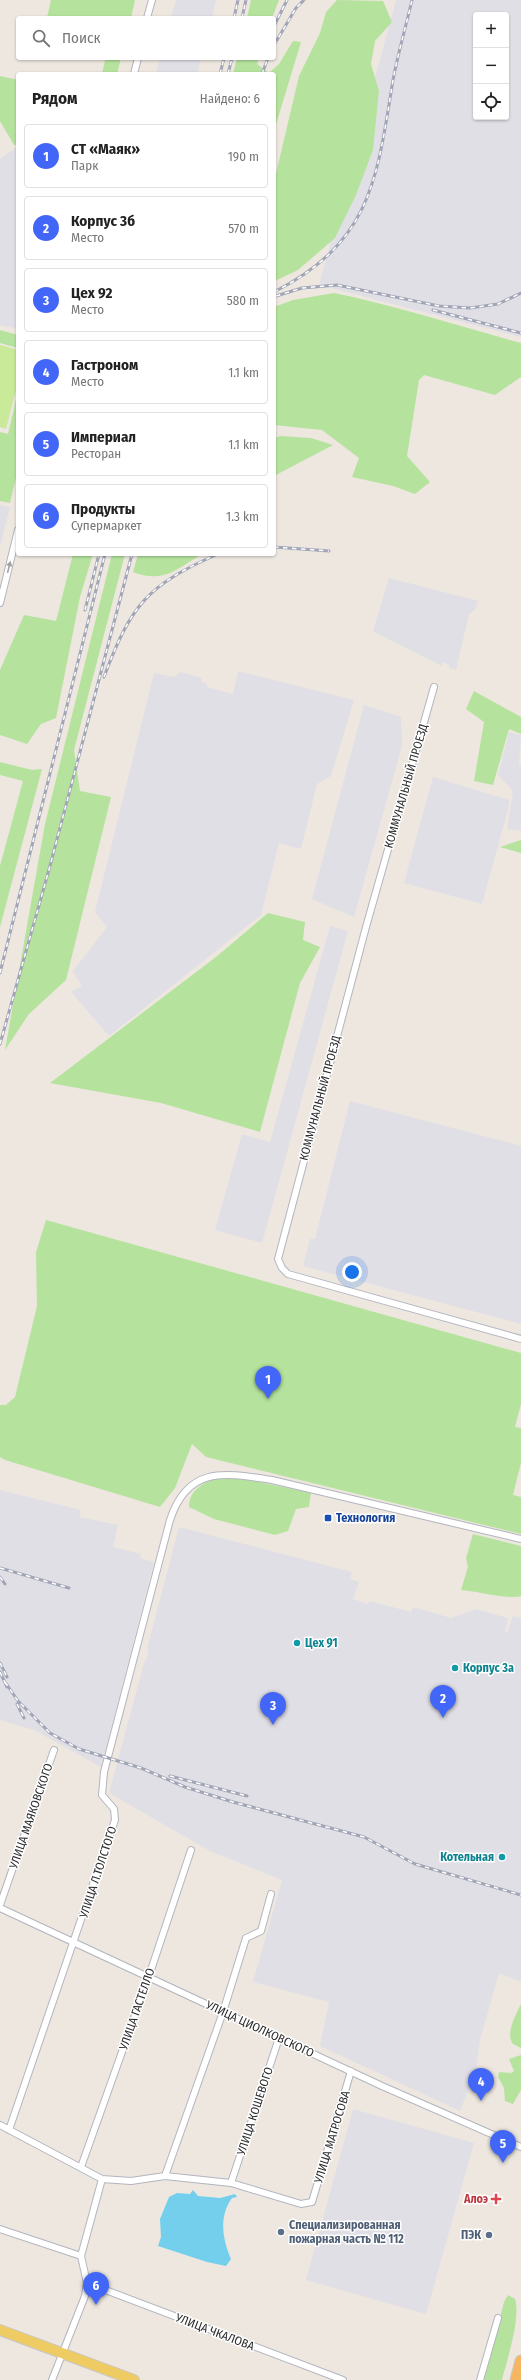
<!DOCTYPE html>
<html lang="ru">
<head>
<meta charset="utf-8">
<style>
	body { margin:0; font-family:"Fira Sans Condensed",sans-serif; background:#f2f2f2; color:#222 }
	.controls { position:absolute; right:12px; top:12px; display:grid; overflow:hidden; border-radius:4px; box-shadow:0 1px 3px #0004 }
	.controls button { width:36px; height:36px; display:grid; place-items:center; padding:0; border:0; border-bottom:1px solid #e0e0e0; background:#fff; color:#222; font:20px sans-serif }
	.you { position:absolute; left:352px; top:1272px; width:14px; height:14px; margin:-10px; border:3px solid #fff; border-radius:50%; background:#1a73e8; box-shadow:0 0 0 6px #1a73e833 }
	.badge { display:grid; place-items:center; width:26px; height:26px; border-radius:50%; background:#4266f7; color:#fff; font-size:13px; font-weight:700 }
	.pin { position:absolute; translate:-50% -33px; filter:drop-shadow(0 1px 2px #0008) }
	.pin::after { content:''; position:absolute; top:21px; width:14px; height:12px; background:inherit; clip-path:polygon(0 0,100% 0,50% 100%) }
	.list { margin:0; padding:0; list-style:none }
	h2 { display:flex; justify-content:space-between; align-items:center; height:52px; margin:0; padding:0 16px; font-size:17px }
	h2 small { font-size:13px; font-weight:400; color:#767676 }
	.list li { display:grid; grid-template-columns:26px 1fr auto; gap:12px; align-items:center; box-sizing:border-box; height:64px; margin:0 8px 8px; padding:0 8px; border:1px solid #e0e0e0; border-radius:4px }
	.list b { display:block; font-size:15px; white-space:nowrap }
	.list p { margin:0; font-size:13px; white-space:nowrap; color:#767676 }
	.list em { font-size:13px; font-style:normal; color:#767676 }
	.icon { flex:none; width:22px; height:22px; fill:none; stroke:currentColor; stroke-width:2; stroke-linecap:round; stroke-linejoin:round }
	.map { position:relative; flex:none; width:521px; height:2380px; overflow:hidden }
	.search { position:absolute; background:#fff; box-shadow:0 1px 3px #0004; left:16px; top:16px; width:260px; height:44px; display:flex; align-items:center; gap:10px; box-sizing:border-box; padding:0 14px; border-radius:4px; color:#767676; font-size:15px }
	.panel { position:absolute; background:#fff; box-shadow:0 1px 3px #0004; left:16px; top:72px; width:260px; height:484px; border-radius:4px }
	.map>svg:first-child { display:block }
	.industrial { fill:#e1dfe6; fill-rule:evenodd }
	.green { fill:#b5e39d }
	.pitch { fill:#c8ea99 }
	.water { fill:#74cfed }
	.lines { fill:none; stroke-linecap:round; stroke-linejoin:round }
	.minor-casing { stroke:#b2b5bf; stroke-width:8 }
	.primary-casing { stroke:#c8c8c8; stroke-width:12 }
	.trunk-casing { stroke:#c8c8c8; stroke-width:13 }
	.minor { stroke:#fff; stroke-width:6 }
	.primary { stroke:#efcc63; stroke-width:10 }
	.trunk { stroke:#f6b660; stroke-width:11 }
	.rail-casing { stroke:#a1a5b6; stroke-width:3 }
	.rail { stroke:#fff; stroke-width:1.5; stroke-dasharray:4.5; stroke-linecap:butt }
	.oneway { fill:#a0a0a0 }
	.transit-dot { fill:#1a4fb4; stroke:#fff; stroke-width:1.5 }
	.culture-dot { fill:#0f9aa8; stroke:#fff; stroke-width:1.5 }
	.health-dot { fill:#e0444e; stroke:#fff; stroke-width:1.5 }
	.service-dot { fill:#5c6f8a; stroke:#fff; stroke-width:1.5 }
	.labels { text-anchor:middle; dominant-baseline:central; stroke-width:3; stroke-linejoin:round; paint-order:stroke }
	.street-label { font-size:12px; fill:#2c2c2c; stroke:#fff }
	.transit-label { font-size:12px; font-weight:bold; fill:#164399; stroke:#fff; text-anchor:start }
	.culture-label { font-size:12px; font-weight:bold; fill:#0d838f; stroke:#fff; text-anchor:start }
	.health-label { font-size:12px; font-weight:bold; fill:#be3a42; stroke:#fff; text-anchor:end }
	.service-label { font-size:12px; font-weight:bold; fill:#4e5e75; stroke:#fff; text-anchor:start }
</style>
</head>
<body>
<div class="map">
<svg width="521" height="2380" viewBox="0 0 521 2380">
	<rect width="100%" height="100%" fill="#ede7df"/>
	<!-- industrial -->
	<path class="industrial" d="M176,0H216L212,18H171Z
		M396,0H521V337L319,285ZM476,15H506V117H476Z
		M160,58H201L197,74H156Z
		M17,147L18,148V329L0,325V159Z
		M0,505L10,507L0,547Z
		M389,578L478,601L475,610L469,614L456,670L449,668V665L443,662L442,666L373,631Z
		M238,671L354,700L331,776L317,784L301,849L279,843L261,915L109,1036L71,992L82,986L73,971L107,927L95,912L154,673L174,677L180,672L202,678L201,682L207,684V687L233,694Z
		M364,705L401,717L402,746L354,917L312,899Z
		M509,732L521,735L519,765L521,766V831L507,829L513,791L498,775Z
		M433,777L509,800V806L482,904L404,883Z
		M330,926L348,931L262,1243L215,1230L242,1134L270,1142Z
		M350,1101L521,1146V1324L303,1266L310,1239H315Z
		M0,1490L81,1510L79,1517L118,1525L113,1547L141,1554L140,1558L154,1562L101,1767L34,1730L0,1720Z
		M179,1527L352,1572L350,1579L359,1582L353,1599L368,1604L370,1601L411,1612L413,1607L451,1618L475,1609L508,1618L505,1632L507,1633L513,1616L521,1618V1982L499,1973L480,2040L476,2070L460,2111L320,2046L329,2002L253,1982L282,1880L210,1851L109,1793L144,1663L148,1655V1645Z
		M353,2109L474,2143L426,2314L306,2280Z"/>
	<!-- green -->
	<path class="green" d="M51,0H135L131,18H47Z
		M251,0H279L272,18H247Z
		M337,0L383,1L392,22L375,41L371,64L379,91L373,150L356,195L335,238L298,270L275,281L274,182L299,76L320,33L326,12Z
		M293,41L301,42L274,131V74H233L237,58H259L257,64L269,73L279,64Z
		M98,58H121L117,74H102L105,60Z
		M0,76L18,80V145H14L0,121Z
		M334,293C397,306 459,326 521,343V377L495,395L424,375L419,380L407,456L430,482L415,494L393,486L352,477L359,458L322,430L274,425V307L293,300Z
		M0,330L18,335V348L0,343Z
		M18,391V469L10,503L0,501V432L8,434Z
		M280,436L311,438L333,445L274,476V438Z
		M73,554H93L80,597L56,718L41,724L27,744L0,735V670L24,615L56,621Z
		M112,554H125L74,750L80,791L111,797L66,980L29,1014L5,1050L45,824Z
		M138,554H202C177,569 163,584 133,572Z
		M474,691L521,717V734L509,729L493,785L474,781L484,722L466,709Z
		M0,762L32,770L42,769L0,927V866L23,781L0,775Z
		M521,840V853L500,847Z
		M268,913L305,922L303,940L320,947L300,983L260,1132L161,1103L50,1083L216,957Z
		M46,1220L521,1353V1404L515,1427L521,1428V1463L513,1495L521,1497V1534L206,1457L192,1444L175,1488L160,1507L5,1460L0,1457V1405H6L15,1397L37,1306L36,1252Z
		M219,1477L255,1481L311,1493L309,1507L296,1509L288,1531L275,1535L214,1519L189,1507C189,1490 204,1482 219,1477Z
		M473,1534L521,1546V1596C509,1600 476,1591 461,1590L468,1567L466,1558Z
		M521,2004V2048L513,2044C505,2034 516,2014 521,2004Z
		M521,2055V2090L513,2104L505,2101L504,2088L498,2077L499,2072L511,2073L514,2071L509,2059Z
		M508,2295L515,2299C521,2318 507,2360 502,2380H484L504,2302Z"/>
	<!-- pitch -->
	<path class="pitch" d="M0,345L18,350V382L6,429L0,427Z"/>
	<!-- water -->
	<path class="water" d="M193,2190L198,2196L220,2198L235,2194L237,2197L232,2198C218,2217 223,2240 231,2259L226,2266L207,2262L158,2246L161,2237L160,2219L169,2197L177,2193L190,2194Z"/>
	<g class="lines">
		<!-- minor casing -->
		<g class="minor-casing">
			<path id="minor" d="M147,18L152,0
				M134,74L138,58
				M0,603L18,530
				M434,687L366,927L278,1259L282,1268L288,1274L521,1339
				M0,1905L54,1750
				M0,1908L382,2086L521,2147
				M0,2125L102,2179L131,2181L165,2176L231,2183L301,2204L312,2202L351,2071
				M9,2130L115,1820L114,1809L102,1795L104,1772L170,1520C188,1465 225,1473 272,1480L521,1539
				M81,2167L149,1976L191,1850
				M165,2176L223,2012L246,1938L261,1931L271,1894
				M231,2183L279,2038
				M0,2229L81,2256
				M87,2283L343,2380
				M52,2380L85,2296L87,2283L81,2256L102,2179
				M480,2380L498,2318"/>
		</g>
		<!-- primary casing -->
		<g class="primary-casing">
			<path id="primary" d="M0,2330L134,2380"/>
		</g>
		<!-- trunk casing -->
		<g class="trunk-casing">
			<path id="trunk" d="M516,2380L521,2361"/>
		</g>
		<!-- minor -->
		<use href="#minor" class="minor"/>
		<!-- primary -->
		<use href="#primary" class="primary"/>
		<!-- trunk -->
		<use href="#trunk" class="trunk"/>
		<!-- rail casing -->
		<g class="rail-casing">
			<path id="rail" d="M234,18L238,0
				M242,18L246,0
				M274,26L287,0
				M274,45L296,8L304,0
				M220,74L224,58
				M228,74L232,58
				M262,74L268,58
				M274,292C372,242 377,178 393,80C398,53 406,26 412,0
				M276,296L302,288L337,285L439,306L470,308L498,304L521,293
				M433,310L521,333
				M274,547L329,551
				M85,610L99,554
				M104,677C131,605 147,585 218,554
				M0,973L105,554
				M0,1044L50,866L132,554
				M0,1568L69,1588
				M0,1577L5,1584
				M0,1663L7,1677
				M0,1672L7,1687
				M5,1682L18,1701L50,1733L79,1749L141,1768L185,1787L233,1802L364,1837L415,1864L521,1895
				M17,1704L24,1718
				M170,1776L247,1796"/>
		</g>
		<!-- rail -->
		<use href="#rail" class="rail"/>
	</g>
	<!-- one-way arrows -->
	<defs><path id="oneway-solid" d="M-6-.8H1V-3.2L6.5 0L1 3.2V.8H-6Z"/></defs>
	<use class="oneway" href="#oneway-solid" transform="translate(9 567) rotate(-76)"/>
	<!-- markers -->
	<rect class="transit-dot" x="324" y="1514" width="8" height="8" rx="2"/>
	<g class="culture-dot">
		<circle cx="297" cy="1643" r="4"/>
		<circle cx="455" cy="1668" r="4"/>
		<circle cx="502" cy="1857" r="4"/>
	</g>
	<path class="health-dot" d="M494 2193h4v4h4v4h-4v4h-4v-4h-4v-4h4z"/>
	<g class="service-dot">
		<circle cx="281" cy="2232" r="4"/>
		<circle cx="489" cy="2235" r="4"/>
	</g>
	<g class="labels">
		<!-- street labels -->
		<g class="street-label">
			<text transform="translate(406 786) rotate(-74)">КОММУНАЛЬНЫЙ ПРОЕЗД</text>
			<text transform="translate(320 1098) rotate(-75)">КОММУНАЛЬНЫЙ ПРОЕЗД</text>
			<text transform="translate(31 1816) rotate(-71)">УЛИЦА МАЯКОВСКОГО</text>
			<text transform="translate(98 1872) rotate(-72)">УЛИЦА Л.ТОЛСТОГО</text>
			<text transform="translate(137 2009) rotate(-71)">УЛИЦА ГАСТЕЛЛО</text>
			<text transform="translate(260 2029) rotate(25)">УЛИЦА ЦИОЛКОВСКОГО</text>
			<text transform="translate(255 2111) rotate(-72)">УЛИЦА КОШЕВОГО</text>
			<text transform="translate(332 2137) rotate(-73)">УЛИЦА МАТРОСОВА</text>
			<text transform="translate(215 2332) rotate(21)">УЛИЦА ЧКАЛОВА</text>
		</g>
		<!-- transit labels -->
		<g class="transit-label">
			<text x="336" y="1518">Технология</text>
		</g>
		<!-- culture labels -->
		<g class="culture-label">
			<text x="305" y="1643">Цех 91</text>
			<text x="463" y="1668">Корпус 3a</text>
			<text x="494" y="1857" text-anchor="end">Котельная</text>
		</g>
		<!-- health labels -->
		<g class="health-label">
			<text x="488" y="2199">Алоэ</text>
		</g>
		<!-- service labels -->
		<g class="service-label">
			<text x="289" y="2225">Специализированная<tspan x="289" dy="14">пожарная часть № 112</tspan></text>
			<text x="481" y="2235" text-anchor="end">ПЭК</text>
		</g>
	</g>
</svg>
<div class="controls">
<button>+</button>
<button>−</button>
<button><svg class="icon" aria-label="locate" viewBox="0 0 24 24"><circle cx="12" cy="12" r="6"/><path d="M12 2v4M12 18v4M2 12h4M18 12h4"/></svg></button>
</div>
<div class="you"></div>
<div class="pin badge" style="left:268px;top:1399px">1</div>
<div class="pin badge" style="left:443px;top:1718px">2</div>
<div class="pin badge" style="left:273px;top:1725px">3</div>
<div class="pin badge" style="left:481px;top:2101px">4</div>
<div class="pin badge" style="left:503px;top:2163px">5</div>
<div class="pin badge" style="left:96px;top:2305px">6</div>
<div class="search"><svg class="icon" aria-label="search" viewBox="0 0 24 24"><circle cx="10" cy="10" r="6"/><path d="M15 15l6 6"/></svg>Поиск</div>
<section class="panel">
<h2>Рядом<small>Найдено: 6</small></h2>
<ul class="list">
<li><span class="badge">1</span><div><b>СТ «Маяк»</b><p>Парк</p></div><em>190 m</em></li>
<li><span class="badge">2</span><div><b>Корпус 3б</b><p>Место</p></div><em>570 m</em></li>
<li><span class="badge">3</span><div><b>Цех 92</b><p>Место</p></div><em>580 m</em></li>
<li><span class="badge">4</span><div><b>Гастроном</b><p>Место</p></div><em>1.1 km</em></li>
<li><span class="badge">5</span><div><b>Империал</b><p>Ресторан</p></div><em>1.1 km</em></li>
<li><span class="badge">6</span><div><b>Продукты</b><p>Супермаркет</p></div><em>1.3 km</em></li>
</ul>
</section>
</div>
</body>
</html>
